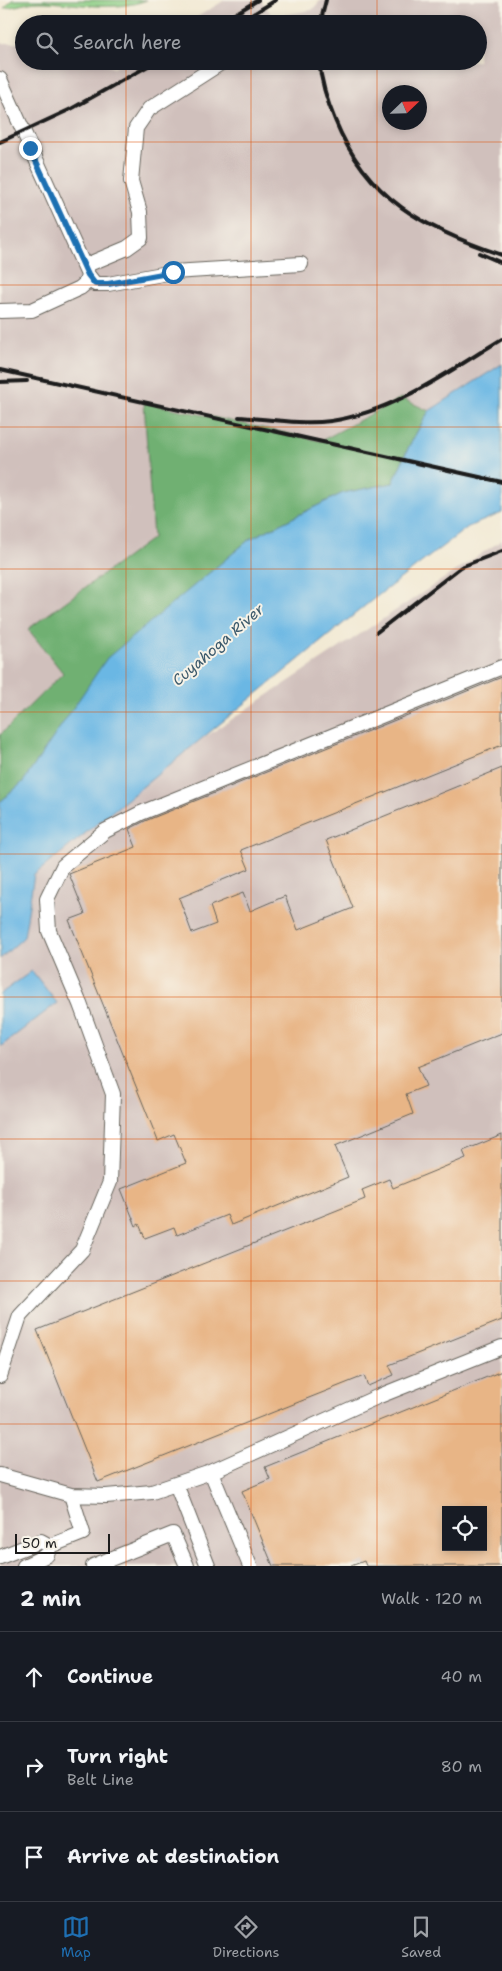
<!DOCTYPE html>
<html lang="en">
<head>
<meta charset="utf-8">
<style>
	body { margin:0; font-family:"Shantell Sans",sans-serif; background:#20242c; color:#f1f3f6 }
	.controls { position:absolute; right:15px; bottom:15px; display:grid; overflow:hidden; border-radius:0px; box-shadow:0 2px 8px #0003 }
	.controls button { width:45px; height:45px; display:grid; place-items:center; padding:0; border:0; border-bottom:1px solid #363941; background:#171b24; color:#f1f3f6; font:25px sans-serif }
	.compass { position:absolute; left:382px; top:85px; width:45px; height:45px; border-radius:50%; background:#171b24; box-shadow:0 2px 8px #0003; rotate:67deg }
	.scale { position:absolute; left:15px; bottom:12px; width:95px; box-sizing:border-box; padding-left:5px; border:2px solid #1c1c1c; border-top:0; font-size:14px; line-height:18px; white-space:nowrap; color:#1c1c1c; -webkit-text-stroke:4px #f7f3e8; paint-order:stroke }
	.stop { position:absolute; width:15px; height:15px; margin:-11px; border:4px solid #1f6fb2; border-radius:50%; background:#fff }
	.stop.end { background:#1f6fb2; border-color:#fff; box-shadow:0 1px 5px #0008 }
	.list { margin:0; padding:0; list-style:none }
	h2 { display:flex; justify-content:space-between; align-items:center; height:65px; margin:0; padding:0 20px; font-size:21px }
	h2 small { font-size:16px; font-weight:400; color:#9ea1a6 }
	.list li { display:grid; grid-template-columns:32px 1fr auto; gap:15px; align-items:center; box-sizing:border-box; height:90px; padding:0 20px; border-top:1px solid #363941 }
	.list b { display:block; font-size:19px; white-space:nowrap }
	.list p { margin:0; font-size:16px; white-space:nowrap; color:#9ea1a6 }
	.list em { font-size:16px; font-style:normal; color:#9ea1a6 }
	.icon { flex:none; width:28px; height:28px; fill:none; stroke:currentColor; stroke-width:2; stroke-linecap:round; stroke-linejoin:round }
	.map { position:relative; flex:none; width:502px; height:1566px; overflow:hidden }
	.search { position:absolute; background:#171b24; box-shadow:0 2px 8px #0003; left:15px; right:15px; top:15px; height:55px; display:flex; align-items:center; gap:12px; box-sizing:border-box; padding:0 18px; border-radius:28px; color:#9ea1a6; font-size:19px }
	.sheet { height:335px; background:#171b24 }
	nav { display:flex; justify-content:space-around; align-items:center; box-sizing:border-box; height:70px; border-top:1px solid #363941; background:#171b24; font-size:14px; color:#9ea1a6 }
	nav a { display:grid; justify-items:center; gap:2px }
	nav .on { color:#1f6fb2 }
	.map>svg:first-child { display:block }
	.industrial { fill:#d0c0bc; fill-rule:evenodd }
	.green { fill:#8bcd84; stroke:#547450 }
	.forest { fill:#70b072; stroke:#466647 }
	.water { fill:#6bb7e4; stroke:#446a80 }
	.building { fill:#e8b586; fill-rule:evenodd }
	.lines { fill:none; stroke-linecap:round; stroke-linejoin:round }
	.minor-casing { stroke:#67645c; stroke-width:16 }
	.minor { stroke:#fff; stroke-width:14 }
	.rail { stroke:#1c1c1c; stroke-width:4 }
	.route { stroke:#1f6fb2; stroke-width:6 }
	.grid { fill:none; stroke:#de560d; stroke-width:1; stroke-opacity:0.55 }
	.labels { text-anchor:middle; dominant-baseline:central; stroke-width:4; stroke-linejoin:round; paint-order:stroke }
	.water-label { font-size:15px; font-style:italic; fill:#3c5a6c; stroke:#f7f3e8 }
</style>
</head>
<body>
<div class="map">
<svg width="502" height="1566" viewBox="0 0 502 1566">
	<rect width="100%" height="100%" fill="#f7f3e8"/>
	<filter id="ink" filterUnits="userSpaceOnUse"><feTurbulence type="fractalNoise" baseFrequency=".02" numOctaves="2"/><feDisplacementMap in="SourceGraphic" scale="10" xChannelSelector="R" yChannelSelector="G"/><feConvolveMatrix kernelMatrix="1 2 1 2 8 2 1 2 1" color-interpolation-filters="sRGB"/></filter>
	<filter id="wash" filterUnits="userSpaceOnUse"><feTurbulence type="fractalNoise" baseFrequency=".0096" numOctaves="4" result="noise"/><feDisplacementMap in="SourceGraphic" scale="20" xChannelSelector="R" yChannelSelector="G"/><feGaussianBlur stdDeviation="1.12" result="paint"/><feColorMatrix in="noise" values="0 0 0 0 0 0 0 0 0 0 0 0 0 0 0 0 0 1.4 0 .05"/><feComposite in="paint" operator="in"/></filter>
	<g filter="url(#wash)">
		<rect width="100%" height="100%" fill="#f2e9d3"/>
		<!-- industrial -->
		<path class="industrial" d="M225,0H261L273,17L312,10L321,0H502V364L429,411L400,398L321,441L145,402L153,538L28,629L63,673L0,735V43H24V61H95L114,68L125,61H478V24H186ZM390,92H420V122H390Z
			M502,540V1566H0V959L24,937L34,875L196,743ZM446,1510H483V1547H446Z"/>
		<!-- green -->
		<path class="green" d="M12,0H147C112,13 74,2 39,2C27,2 16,7 4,8Z"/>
		<!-- forest -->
		<path class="forest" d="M401,398L429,411L409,446L393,483L343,493L250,539L108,658L23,782L0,802V735L63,673L28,629L153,538L144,402L321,441Z"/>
		<!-- water -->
		<path class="water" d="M502,364V513L468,527L371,601L34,875L24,937L0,959V802L23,782L107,658L250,539L343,493L393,483L409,446L429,411Z
			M32,971L57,1003L0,1047V994Z"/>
		<g id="blocks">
			<!-- building -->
			<path class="building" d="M502,677V745L241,850L249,869L179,898L192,933L216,924L210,906L243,893L250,911L285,896L298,930L353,908L326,840L502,768V1033L418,1067L426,1086L406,1094L413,1114L335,1146L348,1177L231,1225L227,1215L177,1235L174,1227L145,1238L139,1224L136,1226L121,1189L186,1163L174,1134L158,1141L69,920L85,914L69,874L136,847L129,829L145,821Z
				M502,1135V1320L389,1365L394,1375L368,1386L364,1376L98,1482L37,1330L365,1199L362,1190L389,1179L393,1188L466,1158L463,1151Z
				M502,1371V1566H366L364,1561L351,1566H273L242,1491L270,1479L265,1467ZM446,1510H483V1547H446Z"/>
		</g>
	</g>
	<g filter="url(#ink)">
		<use href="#blocks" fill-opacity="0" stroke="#67645c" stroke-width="1"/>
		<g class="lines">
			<!-- minor casing -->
			<g class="minor-casing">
				<path id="minor" d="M0,79L88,275L95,284H108L173,272L301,264
					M84,266L127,248L141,238L140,212L131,181L136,128L149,109L224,61
					M0,311L32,310L80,288L86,283L88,275
					M0,1376L20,1316L82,1250L110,1182L113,1094L80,1004L49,931L47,899L63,866L105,831L141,813L502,667
					M0,1475L71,1495L83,1533L50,1546L41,1541L0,1557
					M176,1484L208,1566
					M71,1495L106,1496L152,1492L211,1472
					M24,1566L47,1555L50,1546
					M93,1566L173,1534L187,1566
					M250,1566L211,1472L377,1397L502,1347"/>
			</g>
			<!-- minor -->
			<use href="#minor" class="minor"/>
			<!-- rail -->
			<path class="rail" d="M218,24L258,0
				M237,24L276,0
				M320,24L326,0
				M319,61C321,82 327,101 335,120C367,199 425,229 502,255
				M0,142L71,109L157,61
				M479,253L502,263
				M0,370L502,482
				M0,382L27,381
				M239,417C269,419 302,425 331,421C394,412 449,371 502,339
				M377,632L461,567L502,551"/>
		</g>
	</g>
	<g class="lines" filter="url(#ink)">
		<!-- route -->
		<path class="route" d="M30,148L88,275L95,284H108L173,272"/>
	</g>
	<!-- grid -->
	<path class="grid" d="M126,0V24M251,0V24M377,0V24M126,61V1566M251,61V1566M377,61V1566M0,142H502M0,285H502M0,427H502M0,569H502M0,712H502M0,854H502M0,997H502M0,1139H502M0,1281H502M0,1424H502"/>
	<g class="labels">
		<!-- water labels -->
		<g class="water-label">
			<text transform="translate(218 645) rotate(-41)">Cuyahoga River</text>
		</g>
	</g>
</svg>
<div class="controls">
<button><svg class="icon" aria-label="locate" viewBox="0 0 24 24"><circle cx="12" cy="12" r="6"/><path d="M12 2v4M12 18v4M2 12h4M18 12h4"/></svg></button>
</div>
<svg class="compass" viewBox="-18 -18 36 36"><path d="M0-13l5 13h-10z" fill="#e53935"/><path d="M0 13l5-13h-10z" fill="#9ea1a6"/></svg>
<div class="scale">50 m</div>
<div class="stop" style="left:173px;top:272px"></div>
<div class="stop end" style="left:30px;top:148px"></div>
<div class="search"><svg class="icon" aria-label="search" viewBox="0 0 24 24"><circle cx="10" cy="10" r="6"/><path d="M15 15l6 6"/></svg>Search here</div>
</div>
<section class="sheet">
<h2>2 min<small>Walk · 120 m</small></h2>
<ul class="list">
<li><svg class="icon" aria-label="ahead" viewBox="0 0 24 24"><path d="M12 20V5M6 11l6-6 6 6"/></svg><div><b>Continue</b></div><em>40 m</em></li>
<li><svg class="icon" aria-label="right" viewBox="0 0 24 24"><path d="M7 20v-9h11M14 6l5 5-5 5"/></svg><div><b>Turn right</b><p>Belt Line</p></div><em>80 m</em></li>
<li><svg class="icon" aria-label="arrive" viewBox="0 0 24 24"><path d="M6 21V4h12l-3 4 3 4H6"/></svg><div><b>Arrive at destination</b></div></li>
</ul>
</section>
<nav>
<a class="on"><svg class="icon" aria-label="map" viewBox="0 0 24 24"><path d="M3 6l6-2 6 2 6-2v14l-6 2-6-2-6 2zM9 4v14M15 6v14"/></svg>Map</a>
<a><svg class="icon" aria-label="directions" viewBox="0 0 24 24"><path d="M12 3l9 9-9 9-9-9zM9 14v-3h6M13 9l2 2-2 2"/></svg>Directions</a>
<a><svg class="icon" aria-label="saved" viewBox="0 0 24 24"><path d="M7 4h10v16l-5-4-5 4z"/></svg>Saved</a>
</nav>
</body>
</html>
